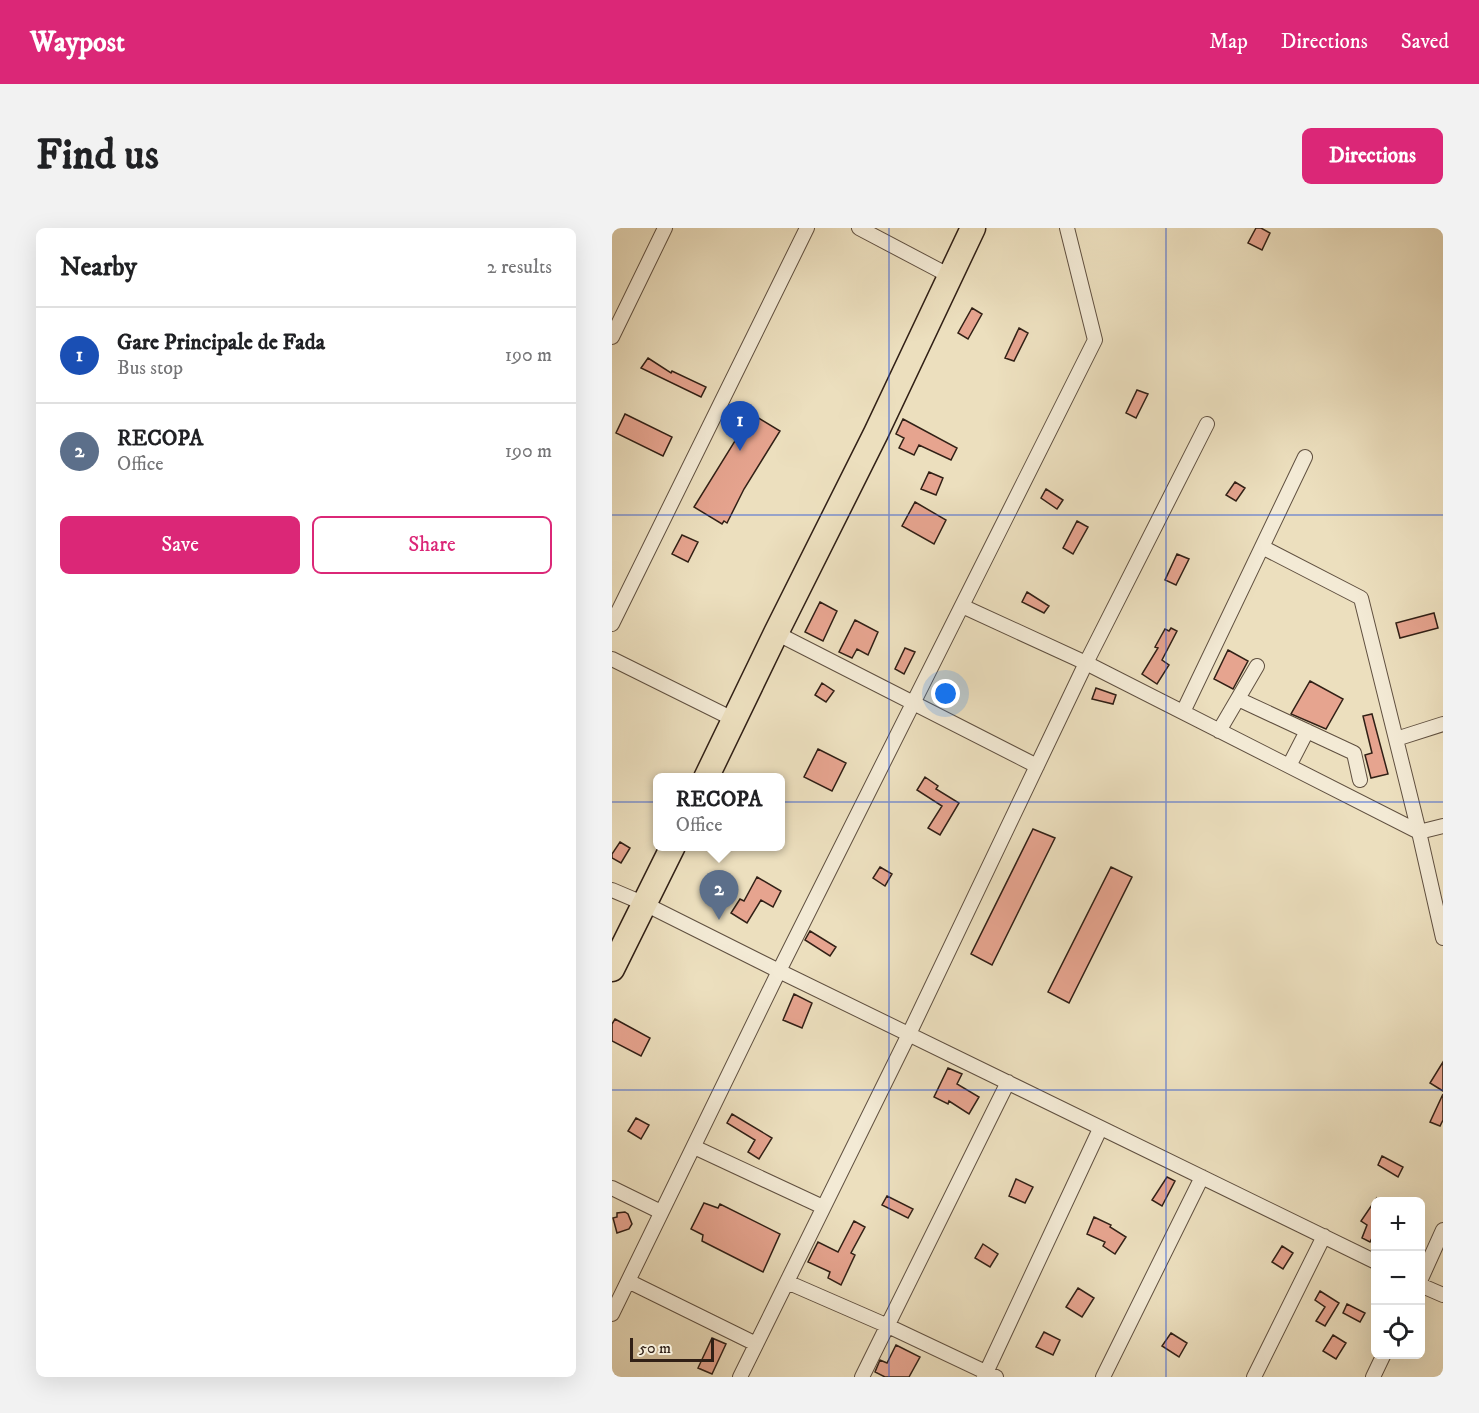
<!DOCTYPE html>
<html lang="en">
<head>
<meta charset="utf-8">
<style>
	body { margin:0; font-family:"IM FELL DW Pica",serif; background:#f2f2f2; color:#202124 }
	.controls { position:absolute; right:18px; bottom:18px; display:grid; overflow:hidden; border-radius:9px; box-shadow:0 6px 24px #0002 }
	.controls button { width:54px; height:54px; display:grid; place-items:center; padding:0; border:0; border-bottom:2px solid #e0e0e0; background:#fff; color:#202124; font:30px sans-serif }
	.scale { position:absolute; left:18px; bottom:15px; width:84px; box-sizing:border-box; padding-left:6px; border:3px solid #312016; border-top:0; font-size:16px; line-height:21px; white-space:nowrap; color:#312016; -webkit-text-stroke:4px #f3ead5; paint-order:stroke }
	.you { position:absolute; left:334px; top:466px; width:21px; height:21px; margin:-15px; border:4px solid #fff; border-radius:50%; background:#1a73e8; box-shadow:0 0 0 9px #1a73e833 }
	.badge { display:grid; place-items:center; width:39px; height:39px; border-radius:50%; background:#db2777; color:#fff; font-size:20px; font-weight:700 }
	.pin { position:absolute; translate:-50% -50px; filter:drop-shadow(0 2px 3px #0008) }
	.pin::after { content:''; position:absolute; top:32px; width:21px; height:18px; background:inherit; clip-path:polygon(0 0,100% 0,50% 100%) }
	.popup { position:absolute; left:41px; top:545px; width:132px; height:78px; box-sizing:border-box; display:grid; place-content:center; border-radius:9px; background:#fff; filter:drop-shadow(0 2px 4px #0005); font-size:20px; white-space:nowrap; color:#757577 }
	.popup b { font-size:22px; color:#202124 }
	.popup::after { content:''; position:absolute; left:50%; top:100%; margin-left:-12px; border:12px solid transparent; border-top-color:#fff }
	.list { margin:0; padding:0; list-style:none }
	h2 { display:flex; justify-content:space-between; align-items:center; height:78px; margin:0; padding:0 24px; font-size:26px }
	h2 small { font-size:20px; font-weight:400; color:#757577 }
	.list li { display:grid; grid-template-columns:39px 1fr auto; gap:18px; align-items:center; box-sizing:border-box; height:96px; padding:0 24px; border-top:2px solid #e0e0e0 }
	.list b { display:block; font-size:22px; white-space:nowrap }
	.list p { margin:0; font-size:20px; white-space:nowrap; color:#757577 }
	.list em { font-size:20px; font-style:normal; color:#757577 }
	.actions { display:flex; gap:12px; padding:18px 24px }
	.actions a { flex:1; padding:14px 0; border:2px solid #db2777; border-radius:9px; text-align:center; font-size:21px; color:#db2777 }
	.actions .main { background:#db2777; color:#fff }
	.icon { flex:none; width:33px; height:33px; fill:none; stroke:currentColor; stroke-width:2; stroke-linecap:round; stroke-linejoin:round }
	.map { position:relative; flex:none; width:831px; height:1149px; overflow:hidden; border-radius:9px }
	header { display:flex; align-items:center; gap:36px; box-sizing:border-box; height:84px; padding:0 30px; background:#db2777; color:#fff }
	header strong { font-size:28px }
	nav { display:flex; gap:33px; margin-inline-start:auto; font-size:21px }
	.intro { display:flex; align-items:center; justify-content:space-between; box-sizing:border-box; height:144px; padding:0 36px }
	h1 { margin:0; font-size:42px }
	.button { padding:15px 27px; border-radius:9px; background:#db2777; color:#fff; font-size:21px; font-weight:700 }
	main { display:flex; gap:36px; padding:0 36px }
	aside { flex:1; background:#fff; border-radius:9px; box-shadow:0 6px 24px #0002 }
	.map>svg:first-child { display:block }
	.building { fill:#e6a48f; stroke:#312016; stroke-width:1.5 }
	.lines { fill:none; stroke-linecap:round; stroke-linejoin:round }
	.street-casing { stroke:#605040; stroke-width:16 }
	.highway-casing { stroke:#312016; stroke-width:27 }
	.street { stroke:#f3ead5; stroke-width:14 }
	.highway { stroke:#ecdfbe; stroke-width:24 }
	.grid { fill:none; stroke:#1d4ed8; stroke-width:1.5; stroke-opacity:0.55 }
</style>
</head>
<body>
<header>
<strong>Waypost</strong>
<nav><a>Map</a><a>Directions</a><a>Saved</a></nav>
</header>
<div class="intro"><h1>Find us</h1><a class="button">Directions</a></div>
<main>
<aside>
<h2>Nearby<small>2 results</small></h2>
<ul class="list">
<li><span class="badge" style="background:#1a4fb4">1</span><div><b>Gare Principale de Fada</b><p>Bus stop</p></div><em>190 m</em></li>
<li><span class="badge" style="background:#5c6f8a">2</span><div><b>RECOPA</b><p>Office</p></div><em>190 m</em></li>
</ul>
<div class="actions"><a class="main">Save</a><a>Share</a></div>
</aside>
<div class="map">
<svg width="831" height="1149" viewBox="0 0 831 1149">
	<rect width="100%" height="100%" fill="#ecdfbe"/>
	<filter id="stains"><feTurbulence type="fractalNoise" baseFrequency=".00333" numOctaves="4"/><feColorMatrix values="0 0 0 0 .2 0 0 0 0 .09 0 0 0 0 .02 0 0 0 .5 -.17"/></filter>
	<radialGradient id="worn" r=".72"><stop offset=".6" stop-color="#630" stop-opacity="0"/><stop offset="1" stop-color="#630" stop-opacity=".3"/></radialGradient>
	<!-- building -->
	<path class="building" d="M644,0H649L658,5L650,22L636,15Z
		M360,80L370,86L356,111L346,105Z
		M407,100L416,105L402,133L393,130Z
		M36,130L59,145L60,143L94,159L89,169L29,140Z
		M525,162L536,166L524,190L514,185Z
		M13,186L60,209L51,228L4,205Z
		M140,186L168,203L132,261L115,295L112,293L110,296L82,279L123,213L136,187L139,188Z
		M291,191L345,220L339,232L307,217L302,227L287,220L292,210L284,206Z
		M317,244L331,250L324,267L309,261Z
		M623,254L633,260L624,273L614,267Z
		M434,261L451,272L445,281L429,270Z
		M303,274L334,292L322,316L290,298Z
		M465,293L476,299L461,326L451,320Z
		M70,307L86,314L76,334L60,326Z
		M565,326L577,331L564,357L553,352Z
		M415,364L437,378L432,385L410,374Z
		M208,374L225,383L211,413L193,404Z
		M822,385L826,400L788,410L784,395Z
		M243,392L266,404L256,427L245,421L240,430L227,424Z
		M559,400L565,403L550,432L557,437L545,456L530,446L546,420L543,419L553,401L557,403Z
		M293,420L303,424L292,446L283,441Z
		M616,422L636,433L621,461L602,451Z
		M698,453L731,471L714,501L679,486Z
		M210,455L222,463L214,474L203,467Z
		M484,460L504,467L501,476L480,471Z
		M760,486L776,546L759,550L753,527L760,525L751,488Z
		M206,521L234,535L220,563L192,549Z
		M313,549L326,558L324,561L347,575L328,607L316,600L330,578L305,562Z
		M421,601L443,610L380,737L359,726Z
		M8,614L18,620L9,635L0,630V626Z
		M268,639L280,646L273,658L261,650Z
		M499,639L520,649L457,775L436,764Z
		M145,649L169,663L161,679L149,672L135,695L119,685L128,671L132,673Z
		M198,703L224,719L218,728L193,712Z
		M182,766L200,775L190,800L171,792Z
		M3,791L38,810L29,828L0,813V796Z
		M831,834V863L818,855Z
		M336,840L350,846L345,856L367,869L357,886L337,873L336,876L322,869Z
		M831,866V892L828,898L818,894Z
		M120,886L160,910L147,931L136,924L143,912L115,895Z
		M24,890L37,897L29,911L16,903Z
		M770,928L791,939L786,949L766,937Z
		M555,949L563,953L550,978L540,972Z
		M404,951L421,959L413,975L397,968Z
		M275,968L301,981L296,990L270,977Z
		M764,971V1002L758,1014L750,1010L755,997L749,993Z
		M92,975L106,980L108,976L168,1006L151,1044L90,1013L91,1007L79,1001Z
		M13,984L16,986L20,996L17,1001L5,1005L1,990L5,989V985Z
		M482,989L499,997L498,999L514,1009L503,1026L491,1018L493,1014L475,1006Z
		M242,993L253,999L239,1025L243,1027L229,1057L216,1050L218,1044L196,1034L206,1014L226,1024Z
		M371,1016L386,1026L378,1039L363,1030Z
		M670,1018L681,1025L671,1041L660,1034Z
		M466,1060L482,1070L470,1089L454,1079Z
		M708,1063L727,1075L713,1098L704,1093L713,1079L703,1072Z
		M735,1076L753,1085L748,1094L731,1085Z
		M432,1104L448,1112L441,1127L424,1119Z
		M559,1105L575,1115L567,1129L550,1118Z
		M721,1107L734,1115L724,1131L711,1123Z
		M100,1110L114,1116L100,1146L86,1140Z
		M284,1117L308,1129L297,1149H273L263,1144L268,1132L275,1135Z"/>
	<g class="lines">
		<!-- street casing -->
		<g class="street-casing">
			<path id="street" d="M247,0L338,48
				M0,109L53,0
				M650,319L749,370L807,604L831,710
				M350,378L474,435L807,604L831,598
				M0,396L195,0
				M164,405L425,538
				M0,431L121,491
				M626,471L742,525L748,552
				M571,484L693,229
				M607,503L645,438
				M784,511L831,496
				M677,538L695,503
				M0,662L33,676L167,743L764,1034
				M82,919L211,979
				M0,960L49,984
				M16,1053L144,1116
				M808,1053L831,1002
				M175,1054L276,1098L384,1149
				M808,1057L831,1067
				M0,1086L167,743L483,112L455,0
				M128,1149L297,806L474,435L595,196
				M250,1149L396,854
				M372,1149L488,901
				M491,1149L590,949
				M642,1149L712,1008
				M761,1149L772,1126"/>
		</g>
		<!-- highway casing -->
		<g class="highway-casing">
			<path id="highway" d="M94,550L164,405L264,205L361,0
				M0,741L61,618"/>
		</g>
		<!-- street -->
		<use href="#street" class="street"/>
		<!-- highway -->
		<use href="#highway" class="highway"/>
	</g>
	<!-- grid -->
	<path class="grid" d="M277,0V1149M554,0V1149M0,287H831M0,574H831M0,862H831"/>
	<rect width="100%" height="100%" filter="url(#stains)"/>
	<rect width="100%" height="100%" fill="url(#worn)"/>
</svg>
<div class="controls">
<button>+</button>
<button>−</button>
<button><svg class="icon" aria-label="locate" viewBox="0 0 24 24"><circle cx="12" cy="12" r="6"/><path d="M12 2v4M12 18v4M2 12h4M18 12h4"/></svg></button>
</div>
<div class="scale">50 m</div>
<div class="you"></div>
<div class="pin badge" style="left:128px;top:223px;background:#1a4fb4">1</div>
<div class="pin badge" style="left:107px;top:692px;background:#5c6f8a">2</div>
<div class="popup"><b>RECOPA</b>Office</div>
</div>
</main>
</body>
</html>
